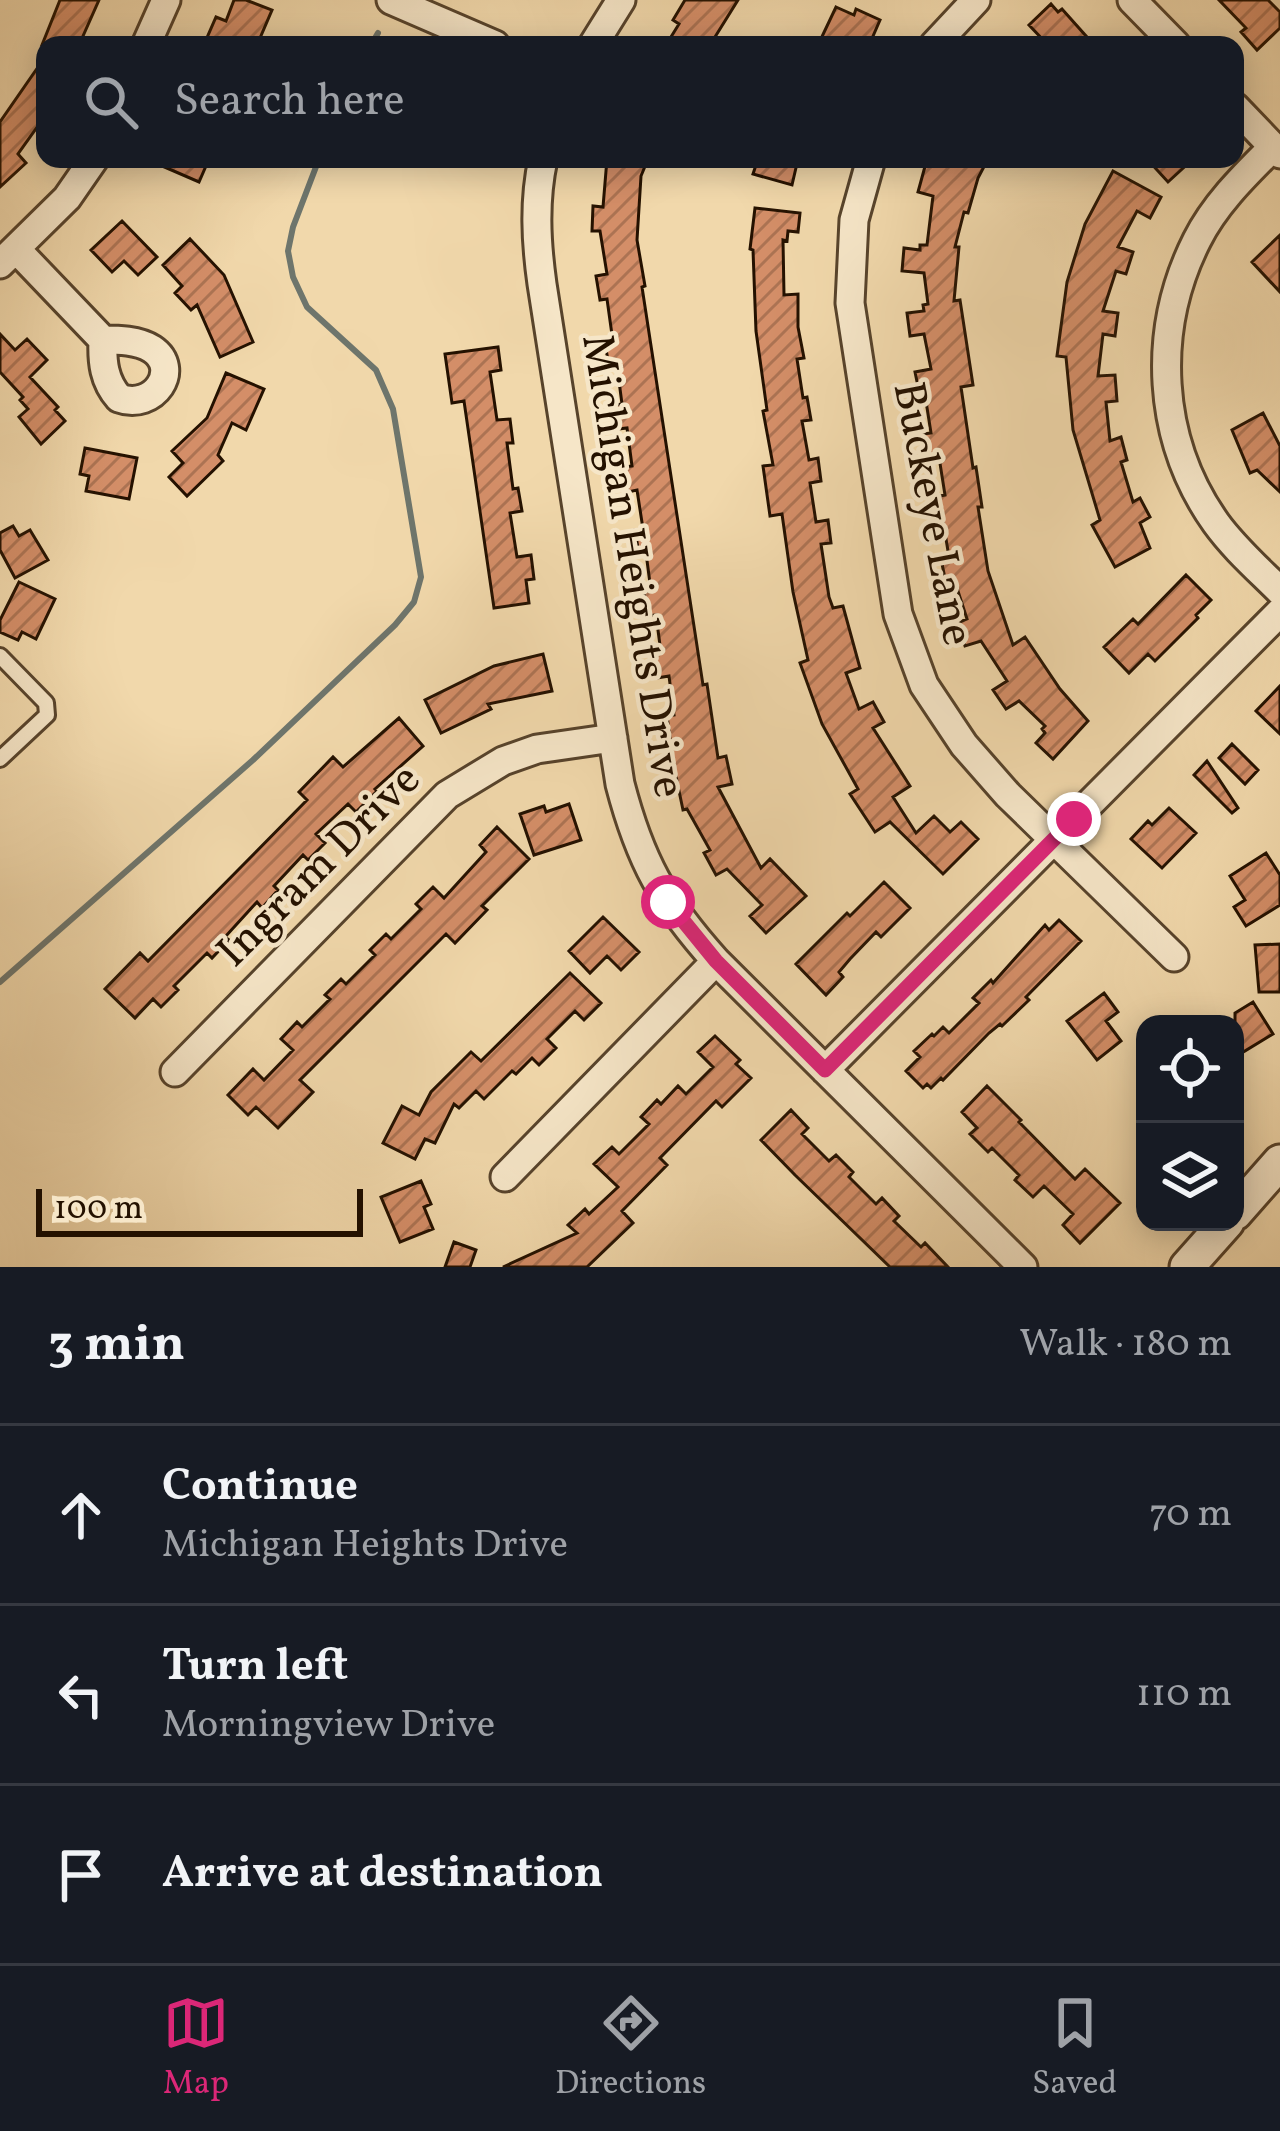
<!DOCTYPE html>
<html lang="en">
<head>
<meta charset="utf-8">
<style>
	body { margin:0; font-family:Vollkorn,serif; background:#20242c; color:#f1f3f6 }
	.controls { position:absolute; right:36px; bottom:36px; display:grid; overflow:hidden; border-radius:24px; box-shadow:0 6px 30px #0003 }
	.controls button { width:108px; height:108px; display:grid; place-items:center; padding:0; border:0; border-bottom:3px solid #363941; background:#171b24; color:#f1f3f6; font:60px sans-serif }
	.scale { position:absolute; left:36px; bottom:30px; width:327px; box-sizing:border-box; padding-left:12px; border:6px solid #241100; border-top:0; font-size:33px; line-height:42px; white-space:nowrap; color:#241100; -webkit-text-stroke:9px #f6e6c8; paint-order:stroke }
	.stop { position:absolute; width:36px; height:36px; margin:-27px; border:9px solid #db2777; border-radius:50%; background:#fff }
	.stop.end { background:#db2777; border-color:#fff; box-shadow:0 3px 12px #0008 }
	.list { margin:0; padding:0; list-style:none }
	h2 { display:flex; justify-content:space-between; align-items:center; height:156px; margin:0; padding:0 48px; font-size:51px }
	h2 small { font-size:39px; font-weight:400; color:#9ea1a6 }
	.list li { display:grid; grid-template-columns:78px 1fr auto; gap:36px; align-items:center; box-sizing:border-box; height:180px; padding:0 48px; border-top:3px solid #363941 }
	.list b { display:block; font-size:45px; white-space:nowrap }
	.list p { margin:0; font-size:39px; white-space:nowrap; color:#9ea1a6 }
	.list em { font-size:39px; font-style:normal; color:#9ea1a6 }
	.icon { flex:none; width:66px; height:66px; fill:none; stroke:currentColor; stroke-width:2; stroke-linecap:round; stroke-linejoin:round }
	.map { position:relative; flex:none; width:1280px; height:1267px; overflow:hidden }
	.search { position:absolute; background:#171b24; box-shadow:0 6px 30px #0003; left:36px; right:36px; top:36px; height:132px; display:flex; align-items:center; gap:30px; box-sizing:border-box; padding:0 42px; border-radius:24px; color:#9ea1a6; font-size:45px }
	.sheet { height:696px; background:#171b24 }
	nav { display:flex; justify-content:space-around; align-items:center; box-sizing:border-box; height:168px; border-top:3px solid #363941; background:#171b24; font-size:33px; color:#9ea1a6 }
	nav a { display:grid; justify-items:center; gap:6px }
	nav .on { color:#db2777 }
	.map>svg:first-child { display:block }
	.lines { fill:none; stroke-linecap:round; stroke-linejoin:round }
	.stream { stroke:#6e756c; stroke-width:6 }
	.building { fill:url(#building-hatch); stroke:#241100; stroke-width:3 }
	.service-casing { stroke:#57432b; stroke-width:20 }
	.minor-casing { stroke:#57432b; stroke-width:33 }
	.tertiary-casing { stroke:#57432b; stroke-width:39 }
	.service { stroke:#f6e6c8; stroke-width:14 }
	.minor { stroke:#f6e6c8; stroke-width:27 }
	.tertiary { stroke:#f6e6c8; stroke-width:33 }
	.route { stroke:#db2777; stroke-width:15 }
	.labels { text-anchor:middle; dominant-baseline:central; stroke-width:9; stroke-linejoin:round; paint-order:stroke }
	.street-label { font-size:45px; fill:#241100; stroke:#f6e6c8 }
</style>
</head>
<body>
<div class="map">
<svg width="1280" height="1267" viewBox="0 0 1280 1267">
	<defs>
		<pattern id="building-hatch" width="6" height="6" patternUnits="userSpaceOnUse" patternTransform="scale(3)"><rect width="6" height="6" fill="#d48e68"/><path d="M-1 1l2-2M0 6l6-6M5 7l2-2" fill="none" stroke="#ac7353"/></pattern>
	</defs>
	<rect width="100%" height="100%" fill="#f1d8ab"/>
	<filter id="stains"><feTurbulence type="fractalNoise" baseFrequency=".00167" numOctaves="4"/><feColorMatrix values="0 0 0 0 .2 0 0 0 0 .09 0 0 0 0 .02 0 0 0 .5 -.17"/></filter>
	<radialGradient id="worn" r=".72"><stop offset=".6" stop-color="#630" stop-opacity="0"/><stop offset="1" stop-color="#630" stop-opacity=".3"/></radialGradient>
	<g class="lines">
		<!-- stream -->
		<path class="stream" d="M371,45L378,33
			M0,982L253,760L395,625L414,602L421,577L393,409L376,370L307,307L293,277L288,251L293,227L319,159"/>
	</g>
	<!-- building -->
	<path class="building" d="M60,0H99L79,45H42Z
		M234,0H246L272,10L257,45H219L206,40L216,17L226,21Z
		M685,0H738L710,45H666L679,24L673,20Z
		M1219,0H1268L1280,12V28L1257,50L1241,32L1246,28Z
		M1051,4L1058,12L1062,9L1086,36L1076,45H1048L1029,25Z
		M836,7L854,15L856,9L880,20L870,43L861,39L858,45H818Z
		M45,57V116L18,154L26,163L0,187V122Z
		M146,159H209L199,182Z
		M607,159H648L641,176L637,240L645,286L642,287L703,685L707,684L718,758L726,756L732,784L718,787L761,868L770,859L806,896L766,933L750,916L762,905L727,869L716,875L704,853L710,850L687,809L683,810L674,767L667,716L674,715L669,676L657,678L653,654L661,653L656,615L647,616L645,604L644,592L651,591L646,553L639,554L635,530L643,529L637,490L628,492L624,467L632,466L627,428L618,429L615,405L622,404L617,366L609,367L605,343L613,342L607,299L600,300L596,276L607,274L600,231H592L593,206L603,207Z
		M758,159H798L792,185L753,174Z
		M927,159H988L978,178L968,213L964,212L955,247H959L954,301L960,300L973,385L961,387L973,468L976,467L982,507H978L988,571L1013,645L1025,637L1060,689L1088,721L1053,759L1036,743L1045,733L1042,729L1045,726L1019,701L1006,709L993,690L1007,681L981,641L965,646L957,623L967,619L955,582L946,583L941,559L949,557L943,521H938L935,497L945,495L939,457L927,459L923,434L931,433L925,395L920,396L915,372L931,369L924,334L910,336L907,313L924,311L923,305L928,304L924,273L902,271L904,248L920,250V245H927L933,196L918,192Z
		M1147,159H1193L1168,182Z
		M1113,171L1161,197L1150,218L1137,211L1118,247L1133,252L1126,274L1116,271L1103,311L1118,313L1115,336L1103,334L1098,376L1115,375L1117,401L1106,402L1110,441L1121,437L1127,460L1121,462L1133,502L1140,498L1150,517L1140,523L1150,548L1115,567L1092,525L1100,520L1073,430L1066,357L1057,356L1067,282L1085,224Z
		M755,208L800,213L798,232L788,231L787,241L783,240L784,295L798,294V327L804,358L797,359L803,398L807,397L811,420L802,421L809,460L818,458L821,481L810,483L816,522L828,520L831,543L821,544L829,597L833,608L843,606L860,668L846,673L859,709L873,702L884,722L873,728L910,786L893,797L916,833L934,816L950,832L961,822L978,839L943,874L890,822L875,832L850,794L858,789L822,724L800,663L808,660L793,592L782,514L770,516L763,466L773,465L763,411L767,410L756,331L753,250L750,249Z
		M122,221L157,257L138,275L124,261L112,272L91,250Z
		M1280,235V292L1252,262Z
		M190,239L224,275L253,342L220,357L197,305L191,310L175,293L182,286L163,265Z
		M0,334L15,350L27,339L47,360L30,377L58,407L55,410L65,421L41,444L19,417L28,409L20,400L23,397L0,372Z
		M498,347L501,370L490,372L497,420L510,419L513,443H507L513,489L518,488L522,511L510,513L517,557L531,555L534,579L526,580L529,603L494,608L464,401L452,403L445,354Z
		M226,373L264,389L246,430L232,423L218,455L223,461L187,496L169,477L183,463L172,451L207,418Z
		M1263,413L1280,446V492L1257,470L1250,473L1232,430Z
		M85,448L137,458L129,499L86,491L89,476L80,474Z
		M13,526L19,536L30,530L48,560L15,578L0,550V533Z
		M1186,575L1211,600L1196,615L1198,618L1155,661L1148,654L1129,673L1104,647L1133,619L1138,624Z
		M19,582L55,599L36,639L22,632L18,640L0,632V620Z
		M543,654L552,691L488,704L491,709L441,733L425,700L494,666Z
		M1280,686V734L1256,711Z
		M399,718L423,746L375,789L377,791L356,812L348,804L316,834L325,843L308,860L303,855L274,886L278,890L262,908L257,902L225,937L229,940L212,958L207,953L174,986L178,990L161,1007L153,999L135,1018L105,989L140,953L148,961L243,865L307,800L299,792L333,757L343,767Z
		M1232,744L1258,770L1245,784L1219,758Z
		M1207,761L1238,808L1232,813L1194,775Z
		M569,804L581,840L534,855L520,814L544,806L546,812Z
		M1169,808L1196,833L1162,868L1131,839L1148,821L1152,825Z
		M497,827L529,859L482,906L487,910L455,943L446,934L300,1080L313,1092L278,1128L256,1107L248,1115L228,1095L253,1069L264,1080L293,1050L281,1039L297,1022L302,1027L330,999L325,995L341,979L346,984L375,955L370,950L386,934L391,939L421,909L416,904L433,887L444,898L486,852L480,845Z
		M1266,853L1280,875V905L1246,926L1234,907L1245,900L1230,876Z
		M884,882L910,908L881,937L876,932L850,959L839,972L843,977L826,995L796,964L847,913L850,916Z
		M603,917L639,952L621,970L607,956L590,973L569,951Z
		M1059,920L1081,941L1026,997L1029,1000L1002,1026L1000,1024L989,1033L943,1080L941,1078L931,1088L927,1084L923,1088L906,1071L920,1057L914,1051L932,1034L934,1036L943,1027L949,1033L979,1003L973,998L991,980L993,983L1045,925L1049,930Z
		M1280,944V992H1259L1255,945Z
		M570,973L601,1003L584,1020L575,1011L547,1039L556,1048L539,1065L532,1058L516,1074L512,1071L484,1099L476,1091L459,1108L454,1104L435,1143L425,1139L415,1159L383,1143L402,1106L419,1115L431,1092L471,1052L481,1061Z
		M1104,993L1118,1012L1106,1021L1121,1041L1097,1060L1067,1021Z
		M1253,1002L1273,1034L1235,1057V1013Z
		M715,1036L740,1060L736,1064L751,1078L722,1107L716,1101L660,1158L667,1165L622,1211L633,1223L587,1267H503L577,1233L568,1225L585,1209L589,1214L618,1187L594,1164L612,1147L619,1154L649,1124L641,1117L657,1100L661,1104L678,1086L686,1094L713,1067L698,1052Z
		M987,1086L1021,1120L1019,1122L1075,1179L1085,1169L1120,1203L1080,1243L1063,1225L1073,1214L1044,1186L1033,1197L1015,1180L1019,1175L992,1148L988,1152L970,1134L977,1128L962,1112Z
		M791,1110L808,1128L802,1134L829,1161L836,1155L853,1172L849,1177L876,1204L882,1198L899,1216L894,1221L921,1247L925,1243L948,1267H890L795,1175L761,1140Z
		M421,1181L431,1204L424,1207L433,1229L400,1242L381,1197Z
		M454,1242L476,1250L470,1267H445Z"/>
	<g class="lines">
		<!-- service casing -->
		<g class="service-casing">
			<path id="service" d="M0,656L46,703L47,715L0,759"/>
		</g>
		<!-- minor casing -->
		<g class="minor-casing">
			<path id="minor" d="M391,0L495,45
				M1132,0L1176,45
				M146,45L166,0
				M593,45L621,0
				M934,45L976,0
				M1235,107L1280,154
				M1273,147C1245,175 1215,204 1197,240C1151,331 1157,440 1216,523C1234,548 1258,569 1280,591
				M543,159C534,201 536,241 542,284L620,784C640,861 663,902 716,961L1023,1267
				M871,159L854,220L850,303L898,614L924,685L964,745L1008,795L1174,957
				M16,249L103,340C102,362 104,381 119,398C154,411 182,369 152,349C138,340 118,340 103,340
				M0,264L67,198L94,159
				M825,1070L1280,612
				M175,1072L447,795L503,761L537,749L613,738
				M505,1177L716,961"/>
		</g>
		<!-- tertiary casing -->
		<g class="tertiary-casing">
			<path id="tertiary" d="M1235,1213L1280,1162
				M1187,1267L1227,1222"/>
		</g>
		<!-- service -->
		<use href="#service" class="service"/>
		<!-- minor -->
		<use href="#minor" class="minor"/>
		<!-- tertiary -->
		<use href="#tertiary" class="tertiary"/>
	</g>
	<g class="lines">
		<!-- route -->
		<path class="route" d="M668,902L716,961L825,1070L1074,819"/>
	</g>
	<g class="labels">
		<!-- street labels -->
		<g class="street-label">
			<text transform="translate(931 514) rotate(79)">Buckeye Lane</text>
			<text transform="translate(631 566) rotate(81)">Michigan Heights Drive</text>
			<text transform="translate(320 867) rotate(-45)">Ingram Drive</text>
		</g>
	</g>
	<rect width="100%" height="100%" filter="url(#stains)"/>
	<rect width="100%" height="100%" fill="url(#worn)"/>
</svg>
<div class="controls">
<button><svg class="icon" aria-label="locate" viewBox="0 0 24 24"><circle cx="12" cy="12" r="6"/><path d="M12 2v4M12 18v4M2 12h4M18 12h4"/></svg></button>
<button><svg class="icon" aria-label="layers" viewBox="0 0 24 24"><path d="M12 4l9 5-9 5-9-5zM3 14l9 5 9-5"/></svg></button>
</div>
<div class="scale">100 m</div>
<div class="stop" style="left:668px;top:902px"></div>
<div class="stop end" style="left:1074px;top:819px"></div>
<div class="search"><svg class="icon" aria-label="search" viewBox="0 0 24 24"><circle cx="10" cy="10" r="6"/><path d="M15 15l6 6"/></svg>Search here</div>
</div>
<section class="sheet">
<h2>3 min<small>Walk · 180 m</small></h2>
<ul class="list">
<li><svg class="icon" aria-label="ahead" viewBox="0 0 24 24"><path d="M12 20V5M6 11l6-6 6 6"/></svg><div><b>Continue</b><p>Michigan Heights Drive</p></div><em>70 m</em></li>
<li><svg class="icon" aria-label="left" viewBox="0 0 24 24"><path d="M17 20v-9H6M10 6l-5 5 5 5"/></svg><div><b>Turn left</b><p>Morningview Drive</p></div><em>110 m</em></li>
<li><svg class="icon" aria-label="arrive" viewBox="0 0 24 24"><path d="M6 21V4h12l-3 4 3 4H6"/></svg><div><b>Arrive at destination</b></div></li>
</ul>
</section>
<nav>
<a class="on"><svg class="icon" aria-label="map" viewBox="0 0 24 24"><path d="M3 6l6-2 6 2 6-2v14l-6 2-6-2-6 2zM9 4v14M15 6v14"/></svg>Map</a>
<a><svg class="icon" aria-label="directions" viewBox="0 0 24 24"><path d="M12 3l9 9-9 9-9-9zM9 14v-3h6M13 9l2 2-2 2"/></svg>Directions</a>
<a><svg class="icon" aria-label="saved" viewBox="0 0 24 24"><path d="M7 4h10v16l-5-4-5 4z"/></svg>Saved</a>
</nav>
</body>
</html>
